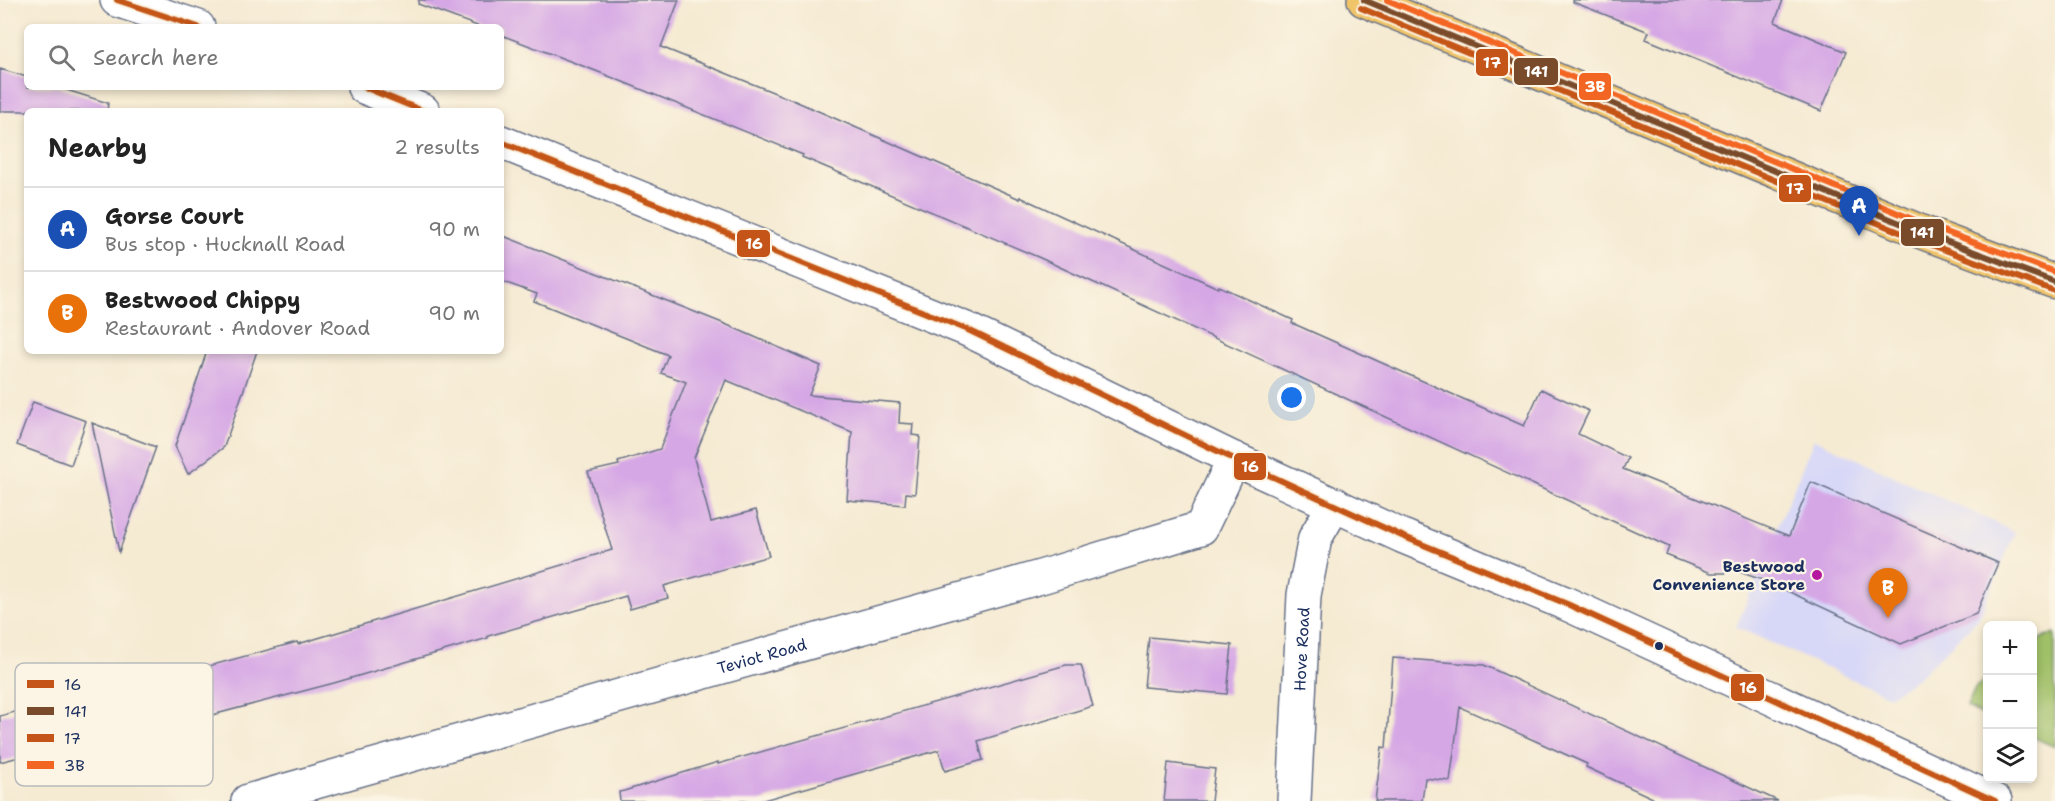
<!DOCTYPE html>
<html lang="en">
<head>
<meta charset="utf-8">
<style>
	body { margin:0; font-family:"Shantell Sans",sans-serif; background:#f2f2f2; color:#222 }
	.controls { position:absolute; right:18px; bottom:18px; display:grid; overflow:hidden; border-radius:9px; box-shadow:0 3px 9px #0003 }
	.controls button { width:54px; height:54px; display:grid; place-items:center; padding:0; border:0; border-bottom:2px solid #e0e0e0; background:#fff; color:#222; font:30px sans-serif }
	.you { position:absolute; left:1292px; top:398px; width:21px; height:21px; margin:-15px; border:4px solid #fff; border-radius:50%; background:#1a73e8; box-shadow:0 0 0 9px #1a73e833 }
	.badge { display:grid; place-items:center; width:39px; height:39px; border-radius:50%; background:#b5179e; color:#fff; font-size:20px; font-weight:700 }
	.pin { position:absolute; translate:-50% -50px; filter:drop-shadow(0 2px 3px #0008) }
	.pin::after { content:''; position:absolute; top:32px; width:21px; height:18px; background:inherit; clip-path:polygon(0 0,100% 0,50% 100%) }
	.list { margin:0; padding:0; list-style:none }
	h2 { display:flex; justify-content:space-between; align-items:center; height:78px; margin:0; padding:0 24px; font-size:26px }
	h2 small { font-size:20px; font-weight:400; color:#767676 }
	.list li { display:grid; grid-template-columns:39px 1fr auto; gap:18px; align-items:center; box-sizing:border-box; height:84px; padding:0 24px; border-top:2px solid #e0e0e0 }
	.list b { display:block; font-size:22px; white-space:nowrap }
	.list p { margin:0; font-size:20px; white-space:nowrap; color:#767676 }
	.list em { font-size:20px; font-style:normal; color:#767676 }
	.icon { flex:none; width:33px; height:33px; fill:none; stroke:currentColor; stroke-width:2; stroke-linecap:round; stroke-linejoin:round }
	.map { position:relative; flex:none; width:2055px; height:801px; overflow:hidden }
	.search { position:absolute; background:#fff; box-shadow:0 3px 9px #0003; left:24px; top:24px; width:480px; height:66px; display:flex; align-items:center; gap:15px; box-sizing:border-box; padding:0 21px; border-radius:9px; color:#767676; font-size:22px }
	.panel { position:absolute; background:#fff; box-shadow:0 3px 9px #0003; left:24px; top:108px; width:480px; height:246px; border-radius:9px }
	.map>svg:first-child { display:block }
	.built { fill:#d7d7f8 }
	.green { fill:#a0c068; stroke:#5e7863; stroke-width:1.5 }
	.building { fill:#d6a7e5 }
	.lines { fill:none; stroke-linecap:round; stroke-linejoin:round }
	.minor-casing { stroke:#677087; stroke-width:36 }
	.major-casing { stroke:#677087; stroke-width:36 }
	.minor { stroke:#fff; stroke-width:33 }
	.major { stroke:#f0c469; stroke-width:33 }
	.bus-1-casing { stroke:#fcf5e5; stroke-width:10 }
	.bus-2-casing { stroke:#fcf5e5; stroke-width:10 }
	.bus-3-casing { stroke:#fcf5e5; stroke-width:10 }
	.bus-4-casing { stroke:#fcf5e5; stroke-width:10 }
	.bus-1 { stroke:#c45417; stroke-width:6 }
	.bus-2 { stroke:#7a4b2a; stroke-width:6 }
	.bus-3 { stroke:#c45417; stroke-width:6 }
	.bus-4 { stroke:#f26522; stroke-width:6 }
	.poi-dot { fill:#b5179e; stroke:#fcf5e5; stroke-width:2 }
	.bus-dot { fill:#1b2f5e; stroke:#fcf5e5; stroke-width:2 }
	.labels { text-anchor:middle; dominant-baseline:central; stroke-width:4.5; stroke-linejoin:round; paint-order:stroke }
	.poi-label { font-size:16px; font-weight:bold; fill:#1b2f5e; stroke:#fcf5e5; text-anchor:end }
	.street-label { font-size:16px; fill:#1b2f5e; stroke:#fcf5e5 }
	.key { fill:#fcf5e5; stroke:#b8babc; stroke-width:1.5 }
	.key-label { font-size:16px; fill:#1b2f5e }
	.line-badge { stroke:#fcf5e5; stroke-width:2 }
	.badge-label { font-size:16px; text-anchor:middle; font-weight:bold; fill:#fff }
</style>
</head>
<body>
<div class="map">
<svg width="2055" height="801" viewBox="0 0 2055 801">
	<rect width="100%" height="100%" fill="#fcf5e5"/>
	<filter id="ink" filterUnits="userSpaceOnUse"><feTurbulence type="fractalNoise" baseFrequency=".0167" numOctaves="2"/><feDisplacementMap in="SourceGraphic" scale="12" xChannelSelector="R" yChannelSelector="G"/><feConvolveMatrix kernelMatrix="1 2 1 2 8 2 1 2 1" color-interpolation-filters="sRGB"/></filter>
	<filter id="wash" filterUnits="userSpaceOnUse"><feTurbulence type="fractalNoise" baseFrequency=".008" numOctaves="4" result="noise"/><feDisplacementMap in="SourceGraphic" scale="24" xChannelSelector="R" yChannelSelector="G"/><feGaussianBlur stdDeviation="1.35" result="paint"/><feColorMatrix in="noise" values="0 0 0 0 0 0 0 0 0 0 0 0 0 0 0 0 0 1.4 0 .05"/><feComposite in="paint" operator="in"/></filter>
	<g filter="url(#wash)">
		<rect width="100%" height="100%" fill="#f5ead2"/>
		<!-- built -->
		<path class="built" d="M1814,439L2015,532L1979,618L1919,677L1889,696L1736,627Z"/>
		<!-- green -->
		<path class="green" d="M2055,633V747L2033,737L2032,645L2044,637Z
			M1987,678V717L1967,707L1975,688Z"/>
		<g id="blocks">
			<!-- building -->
			<path class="building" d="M419,0H679L661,47L795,101L1020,199V197L1218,288L1219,286L1293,320L1292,323L1524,426L1541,389L1589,411L1578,434L1628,458L1623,469L1789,536L1811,482L1998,563L1976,614L1901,644L1768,582L1728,568L1726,573H1711L1666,555L1669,547L1038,257L802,157L803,155L596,71L501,35V27H480L418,4Z
				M1573,0H1783L1775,22L1846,52L1821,111L1646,39L1649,32L1573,2Z
				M0,69L27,77V87H57L108,103L107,111H0Z
				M501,235L725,324L821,366L809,395L900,403L899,423L913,424L912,435L920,436L915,494L906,493L905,505L847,500L852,432L726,380L694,458L711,522L756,510L769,556L664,586L668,598L630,609L626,596L488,636V638L334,683L155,730L153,722L0,762V716L29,708L27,704L115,680L118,691L297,642L298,644L612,550L588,472L619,465L618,462L660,449L686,382L661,373L668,355L534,301L537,294L501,281Z
				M207,351H257L224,447L188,474L175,446Z
				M33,402L86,421L71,465L17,445Z
				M92,423L156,447L119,552Z
				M1149,637L1232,645L1227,694L1144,687Z
				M1393,658L1484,665L1778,801H1659L1586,767L1587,764L1460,707L1450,781L1425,778L1422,801H1375L1382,747L1386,748Z
				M1066,665H1081L1093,706L978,741L983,760L945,771L939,750L760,801H620L619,792L624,791L718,762V764Z
				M1168,763L1215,769L1211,801H1164Z"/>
		</g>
	</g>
	<g filter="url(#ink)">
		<use href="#blocks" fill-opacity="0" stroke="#677087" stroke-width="1.5"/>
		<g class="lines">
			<!-- minor casing -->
			<g class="minor-casing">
				<g id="minor">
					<path d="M117,0L198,27"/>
					<path d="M364,87L423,111"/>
					<path d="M501,142L966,329L1234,459L1402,536L1567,604L1995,801"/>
					<path id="s1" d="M248,801L1044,576L1201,528L1234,459"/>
					<path id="s2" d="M1294,801L1304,595L1315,538L1335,504"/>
				</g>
			</g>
			<!-- major casing -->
			<g class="major-casing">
				<path id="major" d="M1364,0L1924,233L2055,282"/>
			</g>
			<!-- minor -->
			<use href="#minor" class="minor"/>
			<!-- major -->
			<use href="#major" class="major"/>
			<!-- bus-1 casing -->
			<g class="bus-1-casing">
				<path id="bus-1" d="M117,0L198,27
					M364,87L423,111
					M501,142L966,329L1234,459L1402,536L1567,604L1995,801"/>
			</g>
			<!-- bus-2 casing -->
			<g class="bus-2-casing">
				<path id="bus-2" d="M1364,0L1924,233L2055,282"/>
			</g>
			<!-- bus-3 casing -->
			<g class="bus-3-casing">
				<path id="bus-3" d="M1361,8L1921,241L2052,290"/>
			</g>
			<!-- bus-4 casing -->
			<g class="bus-4-casing">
				<path id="bus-4" d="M1387,0L1927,225L2055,272"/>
			</g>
			<!-- bus-1 -->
			<use href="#bus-1" class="bus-1"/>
			<!-- bus-2 -->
			<use href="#bus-2" class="bus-2"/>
			<!-- bus-3 -->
			<use href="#bus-3" class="bus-3"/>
			<!-- bus-4 -->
			<use href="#bus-4" class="bus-4"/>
		</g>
	</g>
	<!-- markers -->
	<circle class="poi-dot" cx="1817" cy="575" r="6"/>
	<circle class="bus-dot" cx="1659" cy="646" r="5"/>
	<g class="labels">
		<!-- poi labels -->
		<g class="poi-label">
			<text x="1805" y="566">Bestwood<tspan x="1805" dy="18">Convenience Store</tspan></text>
		</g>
		<!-- street labels -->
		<g class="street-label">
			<text stroke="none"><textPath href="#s2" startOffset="152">Hove Road</textPath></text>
			<text stroke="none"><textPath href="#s1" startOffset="534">Teviot Road</textPath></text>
		</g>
	</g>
	<!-- legend -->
	<rect x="15" y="663" width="198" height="123" rx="9" class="key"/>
	<rect x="27" y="680" width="27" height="8" fill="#c45417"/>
	<rect x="27" y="707" width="27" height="8" fill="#7a4b2a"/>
	<rect x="27" y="734" width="27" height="8" fill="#c45417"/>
	<rect x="27" y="761" width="27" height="8" fill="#f26522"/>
	<g class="key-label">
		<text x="64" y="690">16</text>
		<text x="64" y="717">141</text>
		<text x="64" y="744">17</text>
		<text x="64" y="771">3B</text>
	</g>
	<g class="line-badge">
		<rect x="1475" y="48" width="34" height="29" rx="6" fill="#c45417"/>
		<rect x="1513" y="57" width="46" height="29" rx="6" fill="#7a4b2a"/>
		<rect x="1578" y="72" width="34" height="29" rx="6" fill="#f26522"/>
		<rect x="1778" y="174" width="34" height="29" rx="6" fill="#c45417"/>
		<rect x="1900" y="218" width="45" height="29" rx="6" fill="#7a4b2a"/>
		<rect x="736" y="229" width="35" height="29" rx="6" fill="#c45417"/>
		<rect x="1233" y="452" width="34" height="29" rx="6" fill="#c45417"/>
		<rect x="1730" y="673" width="35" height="29" rx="6" fill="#c45417"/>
	</g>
	<g class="badge-label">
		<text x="1492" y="68">17</text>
		<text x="1536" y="77">141</text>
		<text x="1595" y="92">3B</text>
		<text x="1795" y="194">17</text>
		<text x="1922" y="238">141</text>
		<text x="754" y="249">16</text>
		<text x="1250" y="472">16</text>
		<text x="1748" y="693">16</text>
	</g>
</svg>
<div class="controls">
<button>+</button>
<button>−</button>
<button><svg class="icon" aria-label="layers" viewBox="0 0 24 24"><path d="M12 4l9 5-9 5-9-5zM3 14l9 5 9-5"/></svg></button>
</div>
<div class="you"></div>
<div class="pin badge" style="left:1859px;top:236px;background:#1a4fb4">A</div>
<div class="pin badge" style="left:1888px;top:618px;background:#e8710a">B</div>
<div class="search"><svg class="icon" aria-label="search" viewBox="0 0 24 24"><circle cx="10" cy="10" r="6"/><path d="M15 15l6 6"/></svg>Search here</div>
<section class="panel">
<h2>Nearby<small>2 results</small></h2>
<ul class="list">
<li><span class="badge" style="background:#1a4fb4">A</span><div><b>Gorse Court</b><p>Bus stop · Hucknall Road</p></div><em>90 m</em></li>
<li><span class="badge" style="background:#e8710a">B</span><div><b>Bestwood Chippy</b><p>Restaurant · Andover Road</p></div><em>90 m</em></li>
</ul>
</section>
</div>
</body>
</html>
